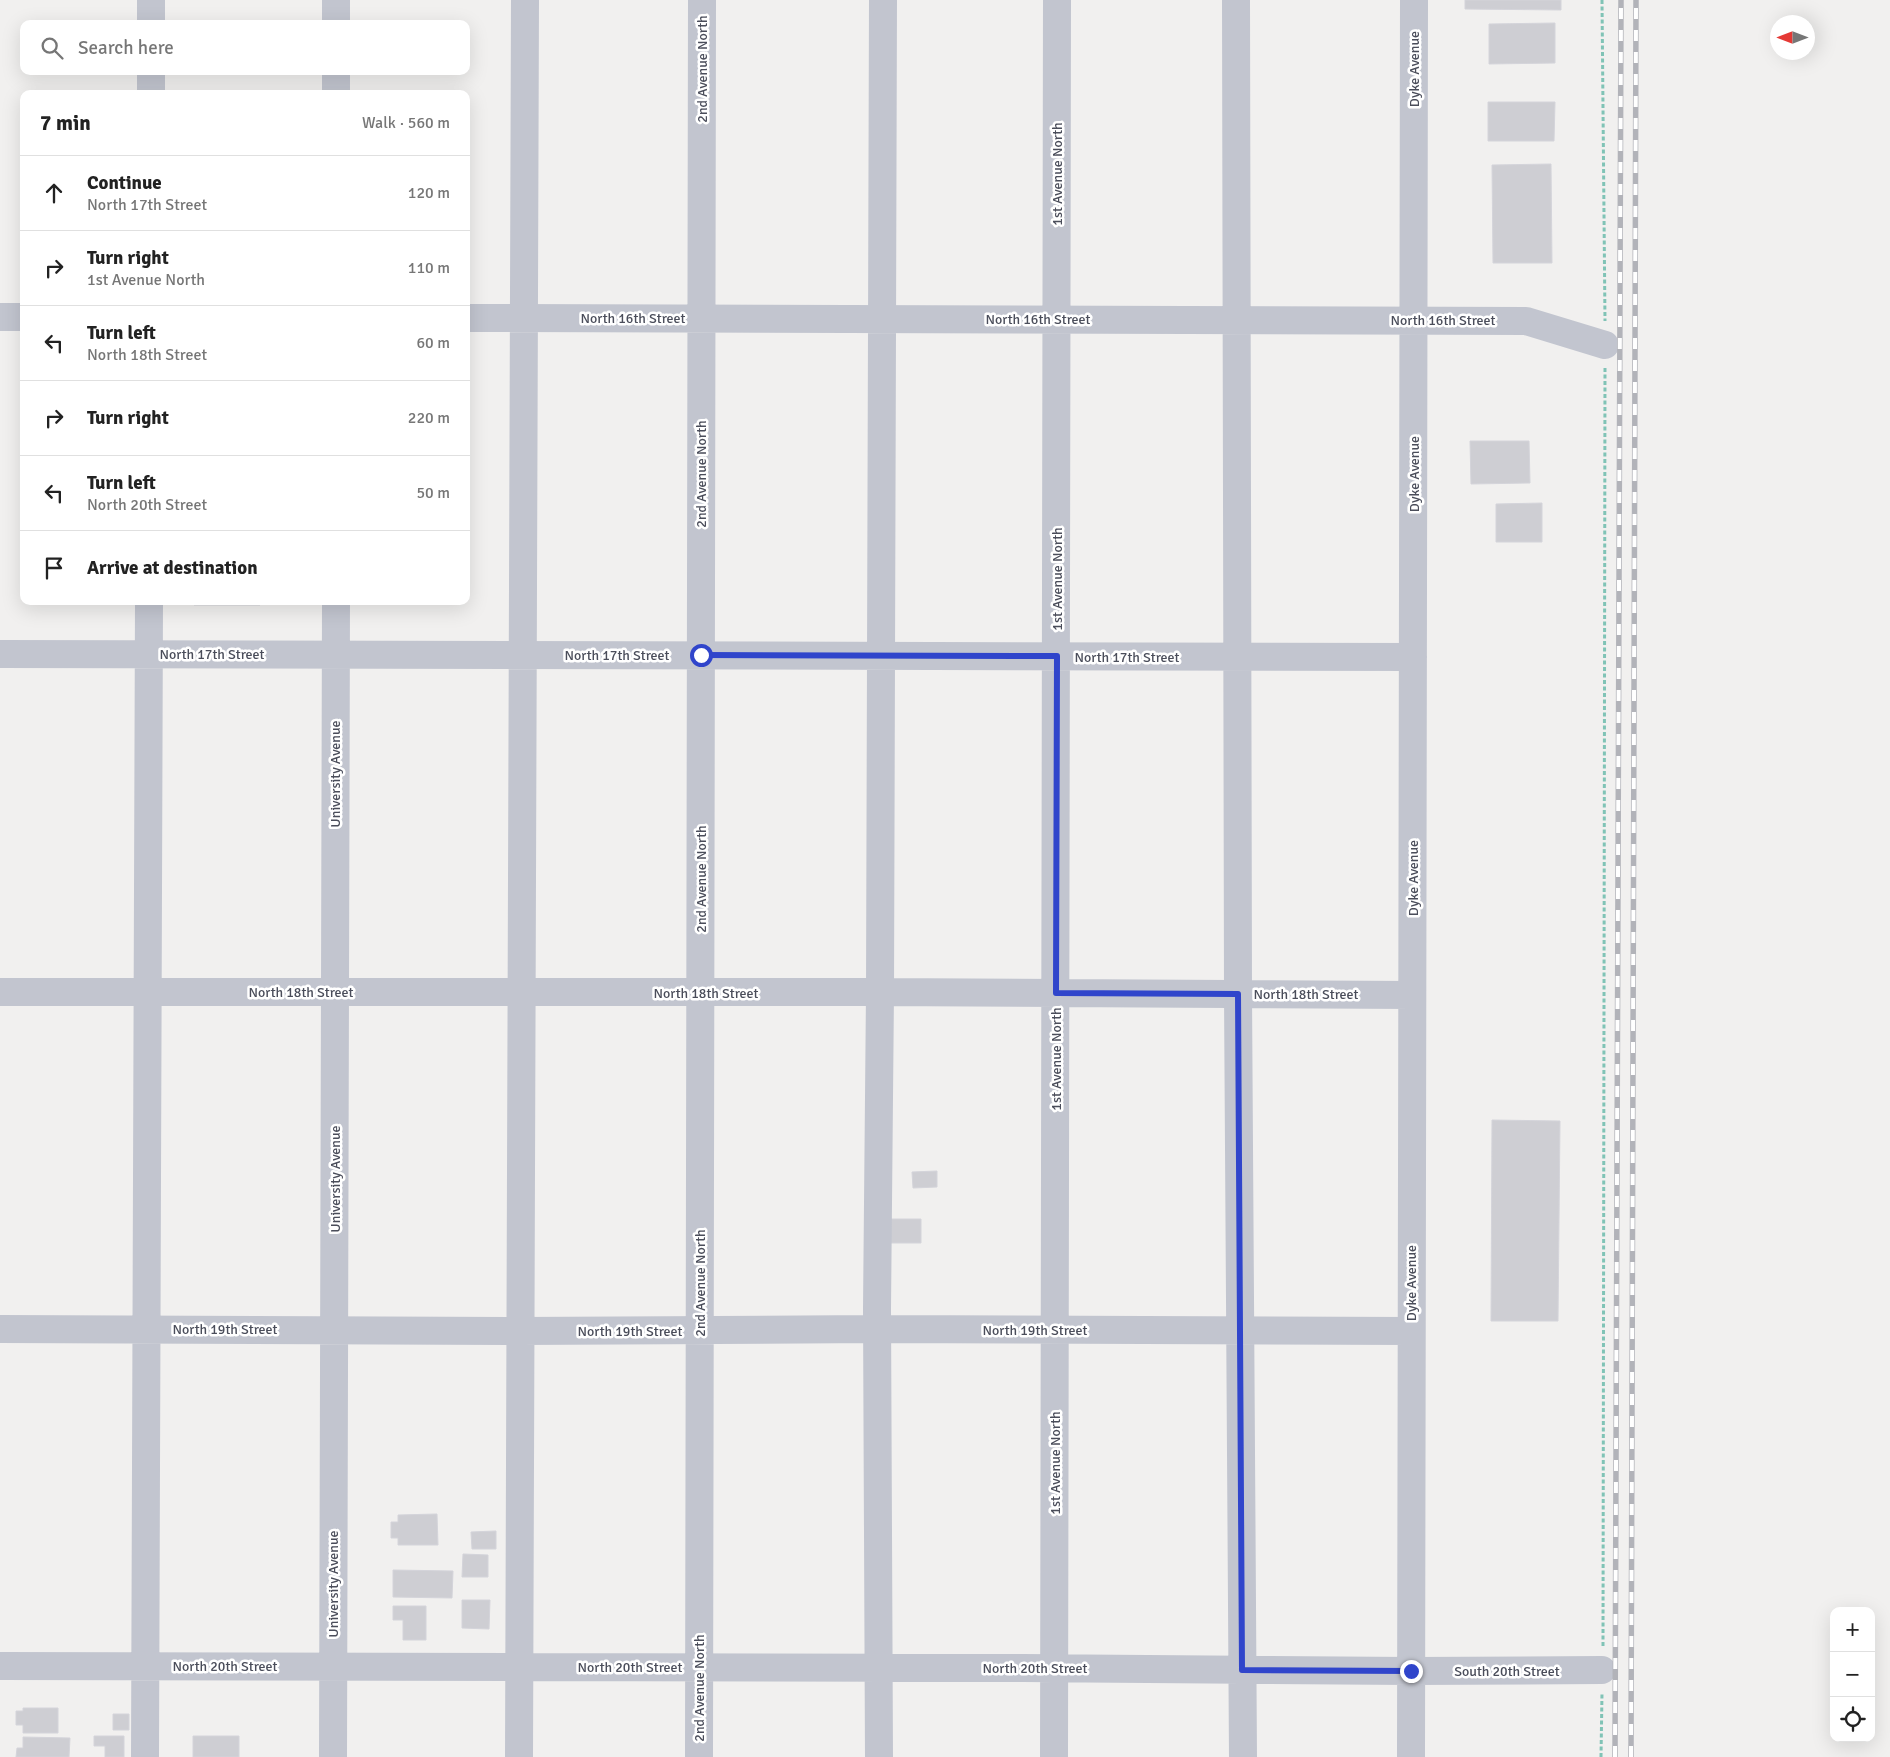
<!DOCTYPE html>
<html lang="en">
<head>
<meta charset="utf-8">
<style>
	body { margin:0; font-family:Signika,sans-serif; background:#f6f6f6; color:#222 }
	.controls { position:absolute; right:15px; bottom:15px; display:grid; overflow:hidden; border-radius:10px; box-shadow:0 5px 20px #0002 }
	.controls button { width:45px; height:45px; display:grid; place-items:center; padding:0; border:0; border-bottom:1px solid #e0e0e0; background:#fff; color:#222; font:25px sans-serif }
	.compass { position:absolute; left:1770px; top:15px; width:45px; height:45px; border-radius:50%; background:#fff; box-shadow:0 5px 20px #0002; rotate:270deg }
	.stop { position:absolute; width:15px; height:15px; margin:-11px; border:4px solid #3045cb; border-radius:50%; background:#fff }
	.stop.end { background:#3045cb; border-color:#fff; box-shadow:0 1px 5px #0008 }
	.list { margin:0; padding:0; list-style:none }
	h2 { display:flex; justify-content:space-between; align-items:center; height:65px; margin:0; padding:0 20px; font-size:21px }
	h2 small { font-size:16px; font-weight:400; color:#767676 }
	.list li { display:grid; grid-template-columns:32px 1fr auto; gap:15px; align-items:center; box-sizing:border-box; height:75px; padding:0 20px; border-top:1px solid #e0e0e0 }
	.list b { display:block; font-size:19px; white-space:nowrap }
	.list p { margin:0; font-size:16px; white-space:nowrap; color:#767676 }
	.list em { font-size:16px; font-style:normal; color:#767676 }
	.icon { flex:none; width:28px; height:28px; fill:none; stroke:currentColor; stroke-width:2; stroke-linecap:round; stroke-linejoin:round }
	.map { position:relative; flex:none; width:1890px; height:1757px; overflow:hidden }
	.search { position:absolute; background:#fff; box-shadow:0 5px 20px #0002; left:20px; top:20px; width:450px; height:55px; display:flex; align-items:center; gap:12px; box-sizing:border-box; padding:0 18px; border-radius:10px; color:#767676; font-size:19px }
	.panel { position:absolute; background:#fff; box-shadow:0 5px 20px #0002; left:20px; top:90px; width:450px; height:515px; border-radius:10px }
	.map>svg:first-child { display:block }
	.building { fill:#ceced3; stroke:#d4d4da }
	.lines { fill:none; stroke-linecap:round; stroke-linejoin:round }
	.path { stroke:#80c3b6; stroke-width:3; stroke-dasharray:4 2.5; stroke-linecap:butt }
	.minor { stroke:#c2c5cf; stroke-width:28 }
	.rail-casing { stroke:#b2b3b9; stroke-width:5.5 }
	.rail { stroke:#fff; stroke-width:4; stroke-dasharray:11; stroke-linecap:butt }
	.route { stroke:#3045cb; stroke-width:6 }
	.labels { text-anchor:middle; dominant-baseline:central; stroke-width:5; stroke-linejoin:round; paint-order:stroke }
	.street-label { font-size:14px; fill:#4a4d5a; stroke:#fff }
</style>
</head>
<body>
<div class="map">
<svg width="1890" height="1757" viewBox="0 0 1890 1757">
	<rect width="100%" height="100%" fill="#f1f0ef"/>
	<!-- building -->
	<path class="building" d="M1465,0H1561V10L1465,9Z
		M1555,23V63L1489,64V24Z
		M1488,102H1555L1554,141H1488Z
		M1551,164L1552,263H1493L1492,165Z
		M1470,441H1529L1530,483L1471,484Z
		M1542,503V542H1496V504Z
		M194,601H260V605H194Z
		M1492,1120L1560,1121L1558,1321H1491Z
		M937,1171V1187L913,1188L912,1172Z
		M885,1219H921V1243H885Z
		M437,1514L438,1545H398V1538H391V1522H398V1515Z
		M496,1531V1549H472L471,1532Z
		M463,1554L488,1555V1577H462Z
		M393,1570L453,1571L452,1598L393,1597Z
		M462,1600H490L489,1629L462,1628Z
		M393,1606H426V1640H403V1620H393Z
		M23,1708H58V1733H23V1725H16V1711H23Z
		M113,1714H129V1730H113Z
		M94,1736H124V1757H105V1746H94Z
		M193,1736H239V1757H193Z
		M23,1737L70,1738L69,1757H16L17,1748H23Z"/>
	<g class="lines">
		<!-- path -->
		<path class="path" d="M1602,0L1605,321
			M1603,1646L1605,368
			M1601,1757L1602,1693"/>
		<!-- minor -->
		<path class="minor" d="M336,0V24
			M1236,0L1238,994L1243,1757
			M151,24V0
			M336,71V94
			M151,94V71
			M0,317H24
			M466,318L1526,321L1605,345
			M0,654L1413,657
			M0,992H880L1412,995
			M0,1329L520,1331L877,1329L1411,1331
			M0,1666L1023,1668L1411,1671L1602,1670
			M145,1757L149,601
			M333,1757L336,601
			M519,1757L525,0
			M699,1757L702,0
			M879,1757L877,1309L880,992L883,0
			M1054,1757L1057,0
			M1411,1757L1414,0"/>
		<!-- rail casing -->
		<g class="rail-casing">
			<path id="rail" d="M1615,1757L1621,0
				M1631,1757L1636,0"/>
		</g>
		<!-- rail -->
		<use href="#rail" class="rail"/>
	</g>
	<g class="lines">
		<!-- route -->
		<path class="route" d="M701,655L1057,656L1056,993L1238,994L1242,1670L1411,1671"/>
	</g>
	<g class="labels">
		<!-- street labels -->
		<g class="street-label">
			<text transform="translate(702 69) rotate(-90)">2nd Avenue North</text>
			<text transform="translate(1414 69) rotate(-90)">Dyke Avenue</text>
			<text transform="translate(1057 174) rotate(-90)">1st Avenue North</text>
			<text x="633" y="318">North 16th Street</text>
			<text x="1038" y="319">North 16th Street</text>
			<text x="1443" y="320">North 16th Street</text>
			<text transform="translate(701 474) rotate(-90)">2nd Avenue North</text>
			<text transform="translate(1414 474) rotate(-90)">Dyke Avenue</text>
			<text transform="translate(1057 579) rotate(-90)">1st Avenue North</text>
			<text x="212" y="654">North 17th Street</text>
			<text x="617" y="655">North 17th Street</text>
			<text x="1127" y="657">North 17th Street</text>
			<text transform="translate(335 774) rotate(-90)">University Avenue</text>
			<text transform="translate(1413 878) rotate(-90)">Dyke Avenue</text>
			<text transform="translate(701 879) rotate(-90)">2nd Avenue North</text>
			<text x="301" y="992">North 18th Street</text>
			<text x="706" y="993">North 18th Street</text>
			<text x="1306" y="994">North 18th Street</text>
			<text transform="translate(1056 1059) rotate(-90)">1st Avenue North</text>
			<text transform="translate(335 1179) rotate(-90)">University Avenue</text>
			<text transform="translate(700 1283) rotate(-90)">2nd Avenue North</text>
			<text transform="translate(1411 1283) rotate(-90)">Dyke Avenue</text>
			<text x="225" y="1329">North 19th Street</text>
			<text x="1035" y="1330">North 19th Street</text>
			<text x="630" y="1331">North 19th Street</text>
			<text transform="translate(1055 1463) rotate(-90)">1st Avenue North</text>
			<text transform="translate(333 1584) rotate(-90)">University Avenue</text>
			<text x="225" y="1666">North 20th Street</text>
			<text x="630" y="1667">North 20th Street</text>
			<text x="1035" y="1668">North 20th Street</text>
			<text x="1507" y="1671">South 20th Street</text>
			<text transform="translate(699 1688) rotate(-90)">2nd Avenue North</text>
		</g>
	</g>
</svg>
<div class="controls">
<button>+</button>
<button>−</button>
<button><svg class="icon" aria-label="locate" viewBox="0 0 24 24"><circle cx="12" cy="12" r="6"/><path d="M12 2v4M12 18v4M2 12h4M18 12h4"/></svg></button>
</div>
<svg class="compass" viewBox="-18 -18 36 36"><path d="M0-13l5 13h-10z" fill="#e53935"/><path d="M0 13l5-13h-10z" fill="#767676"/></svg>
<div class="stop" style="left:701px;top:655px"></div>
<div class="stop end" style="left:1411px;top:1671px"></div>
<div class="search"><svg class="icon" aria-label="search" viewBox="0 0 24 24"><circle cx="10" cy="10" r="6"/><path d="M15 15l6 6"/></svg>Search here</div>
<section class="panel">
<h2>7 min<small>Walk · 560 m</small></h2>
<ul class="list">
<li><svg class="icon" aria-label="ahead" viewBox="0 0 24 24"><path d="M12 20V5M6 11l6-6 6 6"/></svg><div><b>Continue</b><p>North 17th Street</p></div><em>120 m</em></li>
<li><svg class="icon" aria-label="right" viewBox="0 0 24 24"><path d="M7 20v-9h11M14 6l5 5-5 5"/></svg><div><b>Turn right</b><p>1st Avenue North</p></div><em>110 m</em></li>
<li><svg class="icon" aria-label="left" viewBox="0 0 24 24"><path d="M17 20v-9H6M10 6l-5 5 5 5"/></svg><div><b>Turn left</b><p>North 18th Street</p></div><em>60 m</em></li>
<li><svg class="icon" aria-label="right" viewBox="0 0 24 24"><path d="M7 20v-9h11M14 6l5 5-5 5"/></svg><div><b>Turn right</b></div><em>220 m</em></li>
<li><svg class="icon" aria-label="left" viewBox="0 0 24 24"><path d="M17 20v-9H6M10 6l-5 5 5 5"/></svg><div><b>Turn left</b><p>North 20th Street</p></div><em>50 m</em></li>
<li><svg class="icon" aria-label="arrive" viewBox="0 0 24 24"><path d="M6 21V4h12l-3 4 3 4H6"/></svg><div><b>Arrive at destination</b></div></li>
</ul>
</section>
</div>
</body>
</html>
